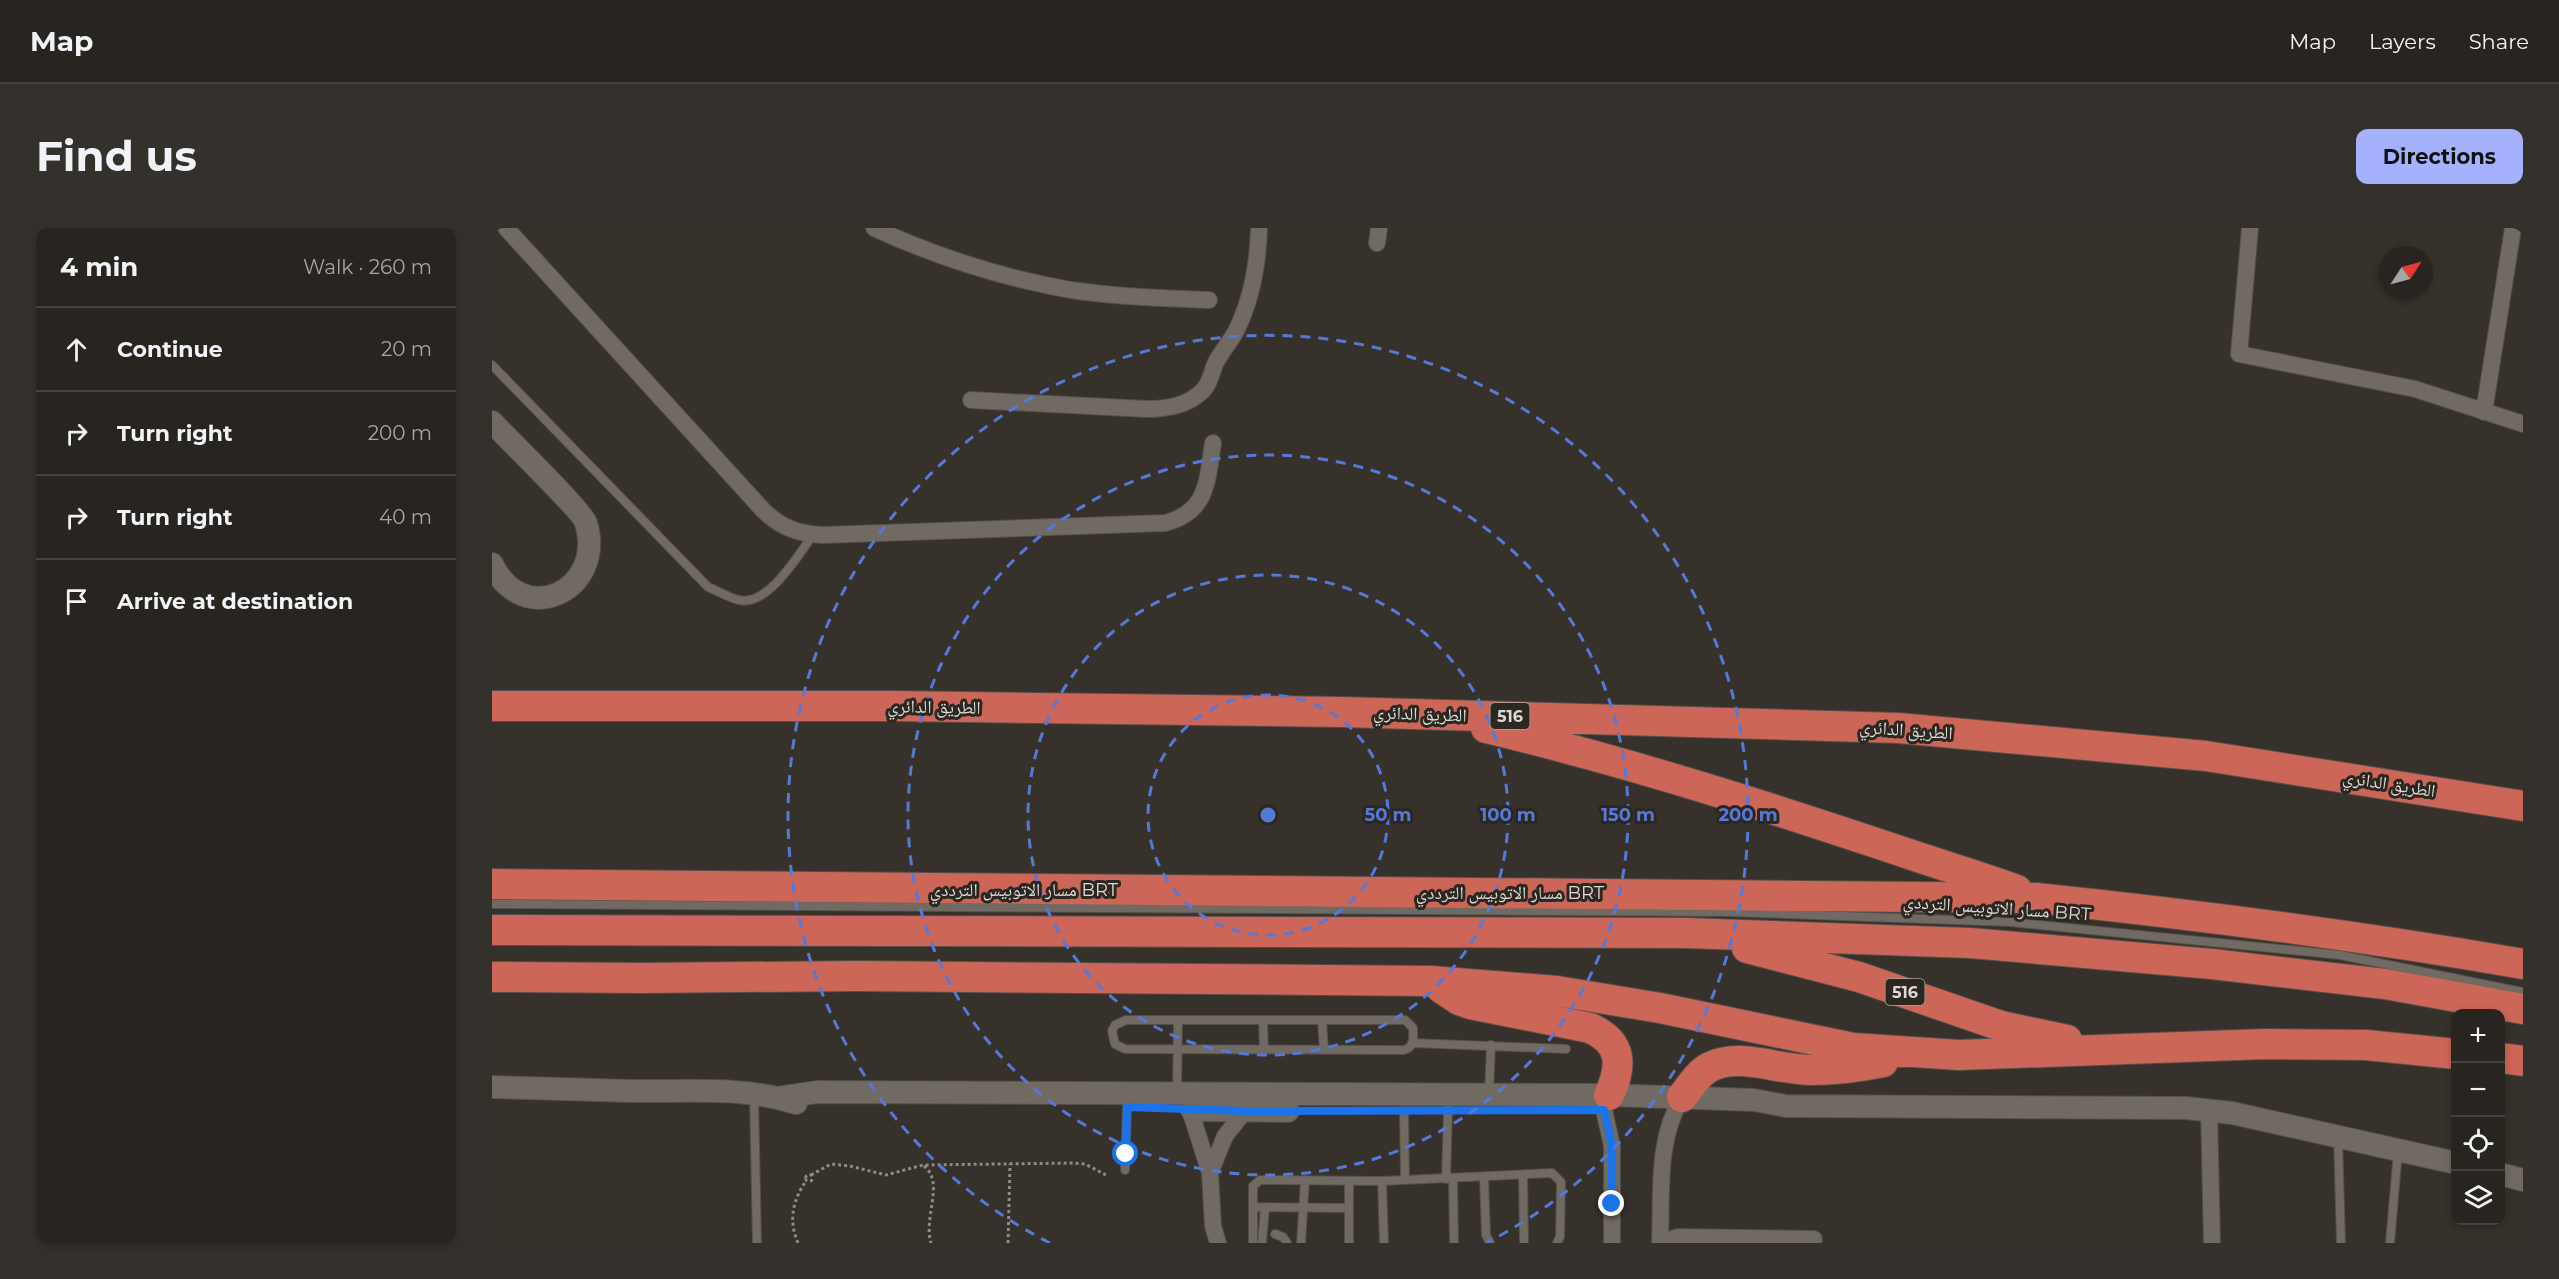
<!DOCTYPE html>
<html lang="en">
<head>
<meta charset="utf-8">
<style>
	body { margin:0; font-family:Montserrat,"Noto Naskh Arabic",sans-serif; background:#34312d; color:#f1f3f6 }
	.controls { position:absolute; right:18px; bottom:18px; display:grid; overflow:hidden; border-radius:12px; box-shadow:0 3px 9px #0003 }
	.controls button { width:54px; height:54px; display:grid; place-items:center; padding:0; border:0; border-bottom:2px solid #44423e; background:#282520; color:#f1f3f6; font:30px sans-serif }
	.compass { position:absolute; left:1887px; top:18px; width:54px; height:54px; border-radius:50%; background:#282520; box-shadow:0 3px 9px #0003; rotate:54deg }
	.stop { position:absolute; width:18px; height:18px; margin:-14px; border:4px solid #1a73e8; border-radius:50%; background:#fff }
	.stop.end { background:#1a73e8; border-color:#fff; box-shadow:0 2px 6px #0008 }
	.list { margin:0; padding:0; list-style:none }
	h2 { display:flex; justify-content:space-between; align-items:center; height:78px; margin:0; padding:0 24px; font-size:26px }
	h2 small { font-size:20px; font-weight:400; color:#a5a5a5 }
	.list li { display:grid; grid-template-columns:39px 1fr auto; gap:18px; align-items:center; box-sizing:border-box; height:84px; padding:0 24px; border-top:2px solid #44423e }
	.list b { display:block; font-size:22px; white-space:nowrap }
	.list em { font-size:20px; font-style:normal; color:#a5a5a5 }
	.icon { flex:none; width:33px; height:33px; fill:none; stroke:currentColor; stroke-width:2; stroke-linecap:round; stroke-linejoin:round }
	.map { position:relative; flex:none; width:2031px; height:1015px; overflow:hidden; border-radius:12px }
	header { display:flex; align-items:center; gap:36px; box-sizing:border-box; height:84px; padding:0 30px; background:#282520; border-bottom:2px solid #44423e }
	header strong { font-size:28px }
	nav { display:flex; gap:33px; margin-inline-start:auto; font-size:21px }
	.intro { display:flex; align-items:center; justify-content:space-between; box-sizing:border-box; height:144px; padding:0 36px }
	h1 { margin:0; font-size:42px }
	.button { padding:15px 27px; border-radius:12px; background:#a5b1fc; color:#111; font-size:21px; font-weight:700 }
	main { display:flex; gap:36px; padding:0 36px }
	aside { flex:1; background:#282520; border-radius:12px; box-shadow:0 3px 9px #0003 }
	.map>svg:first-child { display:block }
	.lines { fill:none; stroke-linecap:round; stroke-linejoin:round }
	.lane-casing { stroke:#534e49; stroke-width:10 }
	.street-casing { stroke:#534e49; stroke-width:18 }
	.secondary-casing { stroke:#534e49; stroke-width:24 }
	.highway-casing { stroke:#534e49; stroke-width:32 }
	.path { stroke:#8f8b85; stroke-width:3; stroke-dasharray:3 3; stroke-linecap:butt }
	.lane { stroke:#706a62; stroke-width:8 }
	.street { stroke:#706a62; stroke-width:16 }
	.secondary { stroke:#706a62; stroke-width:22 }
	.highway { stroke:#cc6658; stroke-width:30 }
	.route { stroke:#1a73e8; stroke-width:8 }
	.ring { fill:none; stroke:#5678d7; stroke-width:3; stroke-dasharray:10 8 }
	.labels { text-anchor:middle; dominant-baseline:central; stroke-width:6; stroke-linejoin:round; paint-order:stroke }
	.shield { fill:#2c2720; stroke:#a7a49e; stroke-width:1.5 }
	.shield-label { font-size:16px; font-weight:bold; fill:#dcd9d4 }
	.street-label { font-size:18px; fill:#dcd9d4; stroke:#2c2720 }
	.centre { fill:#5678d7; stroke:#2c2720; stroke-width:3 }
	.ring-label { font-size:18px; text-anchor:middle; font-weight:bold; fill:#5678d7; stroke:#2c2720; stroke-width:6; stroke-linejoin:round; paint-order:stroke }
</style>
</head>
<body>
<header>
<strong>Map</strong>
<nav><a>Map</a><a>Layers</a><a>Share</a></nav>
</header>
<div class="intro"><h1>Find us</h1><a class="button">Directions</a></div>
<main>
<aside>
<h2>4 min<small>Walk · 260 m</small></h2>
<ul class="list">
<li><svg class="icon" aria-label="ahead" viewBox="0 0 24 24"><path d="M12 20V5M6 11l6-6 6 6"/></svg><div><b>Continue</b></div><em>20 m</em></li>
<li><svg class="icon" aria-label="right" viewBox="0 0 24 24"><path d="M7 20v-9h11M14 6l5 5-5 5"/></svg><div><b>Turn right</b></div><em>200 m</em></li>
<li><svg class="icon" aria-label="right" viewBox="0 0 24 24"><path d="M7 20v-9h11M14 6l5 5-5 5"/></svg><div><b>Turn right</b></div><em>40 m</em></li>
<li><svg class="icon" aria-label="arrive" viewBox="0 0 24 24"><path d="M6 21V4h12l-3 4 3 4H6"/></svg><div><b>Arrive at destination</b></div></li>
</ul>
</aside>
<div class="map">
<svg width="2031" height="1015" viewBox="0 0 2031 1015">
	<rect width="100%" height="100%" fill="#36312a"/>
	<g class="lines">
		<!-- lane casing -->
		<g class="lane-casing">
			<path id="lane" d="M0,137L216,359C226,363 237,370 247,372C276,379 306,327 321,307
				M0,676L1236,684L1518,694L1848,727L2031,764
				M634,792H913L921,800C921,810 923,819 912,822L633,821L623,816L620,803L623,797Z
				M771,792L772,822
				M830,792L832,822
				M922,815L1074,821
				M685,863L686,792
				M997,864L999,817
				M262,868L265,1015
				M912,883L913,952
				M1846,909L1849,1015
				M633,942L635,878
				M1031,947L1032,1015
				M992,949L994,1007L998,1015
				M954,951L956,882
				M961,951L962,1015
				M857,953V1015
				M890,953L892,1015
				M761,979L857,980
				M783,1006L791,1009L795,1015
				M761,1015V958L768,952L890,953L1060,945L1069,954L1068,1009L1065,1015
				M770,1015L773,979
				M809,1015L813,952
				M1898,1015L1906,923"/>
		</g>
		<!-- street casing -->
		<g class="street-casing">
			<path id="street" d="M14,0L271,282C289,300 307,306 331,307L673,295C716,284 715,253 721,215
				M382,0C445,29 511,50 579,62C625,69 671,70 717,72
				M1758,0L1747,126L1923,161L2031,196
				M885,15L887,0
				M479,172L655,181C673,181 693,178 707,166C718,158 719,145 724,134C730,123 738,114 744,103C760,71 766,35 767,0
				M1992,184L2021,0
				M1117,867L1112,882L1120,918V1015
				M698,882L718,945L721,998L726,1015
				M1717,882L1720,1015
				M718,945L733,908L753,883
				M1168,1015L1186,1009L1322,1011
				M1168,1015C1170,965 1164,913 1190,869"/>
		</g>
		<!-- secondary casing -->
		<g class="secondary-casing">
			<path id="secondary" d="M0,194C14,209 91,284 94,295C114,362 32,402 0,336
				M0,859C46,860 93,862 139,863C193,864 252,858 304,875
				M291,869L325,864L1117,867L1262,872L1294,878L1694,880L1740,885L1964,935
				M700,882L796,883
				M2008,946L2031,952"/>
		</g>
		<!-- highway casing -->
		<g class="highway-casing">
			<path id="highway" d="M0,478H402L849,484L1406,500L1714,528L2031,578
				M994,500C1141,535 1283,581 1426,629C1459,640 1492,650 1525,662
				M0,656L1544,670C1707,687 1870,708 2031,736
				M0,702L1194,705L1478,715L1720,736L1893,756L2031,781
				M1255,720L1367,749L1509,798L1575,812
				M0,749L151,750L365,748L939,753L1065,763L1168,780L1361,820L1467,827L1774,816L1874,817L1964,826
				M949,760L967,772L978,776L1098,800C1130,814 1131,837 1117,867
				M2008,830L2031,833
				M1190,869C1198,859 1206,845 1218,839C1247,824 1287,842 1318,842C1342,842 1367,839 1391,834"/>
		</g>
		<!-- path -->
		<path class="path" d="M432,938C453,954 431,990 439,1015
			M313.5 950a3.5 3.5 0 1 1 7 0a3.5 3.5 0 1 1-7 0Z
			M319,947L339,936L358,938L394,947L431,937L582,935L593,936L614,947
			M306,1015C296,992 301,972 314,953
			M516,1015L518,936"/>
		<!-- lane -->
		<use href="#lane" class="lane"/>
		<!-- street -->
		<use href="#street" class="street"/>
		<!-- secondary -->
		<use href="#secondary" class="secondary"/>
		<!-- highway -->
		<use href="#highway" class="highway"/>
	</g>
	<g class="lines">
		<!-- route -->
		<path class="route" d="M634,926L635,879L753,883L1112,882L1120,918V976"/>
	</g>
	<!-- distance rings -->
	<g class="ring">
		<circle cx="776" cy="587" r="120"/>
		<circle cx="776" cy="587" r="240"/>
		<circle cx="776" cy="587" r="360"/>
		<path d="M558 1015A480 480 0 1 1 994 1015"/>
	</g>
	<g class="labels">
		<!-- shield labels -->
		<g class="shield">
			<rect x="998.5" y="475" width="39" height="26" rx="4.5"/>
			<rect x="1393.5" y="751" width="39" height="26" rx="4.5"/>
		</g>
		<g class="shield-label">
			<text x="1018" y="488">516</text>
			<text x="1413" y="764">516</text>
		</g>
		<!-- street labels -->
		<g class="street-label">
			<text transform="translate(442 479) rotate(1)">الطريق الدائري</text>
			<text transform="translate(928 486) rotate(2)">الطريق الدائري</text>
			<text transform="translate(1414 502) rotate(4)">الطريق الدائري</text>
			<text transform="translate(1897 556) rotate(9)">الطريق الدائري</text>
			<text x="532" y="662">مسار الاتوبيس الترددي BRT</text>
			<text x="1018" y="665">مسار الاتوبيس الترددي BRT</text>
			<text transform="translate(1505 680) rotate(4)">مسار الاتوبيس الترددي BRT</text>
		</g>
	</g>
	<circle cx="776" cy="587" r="9" class="centre"/>
	<g class="ring-label">
		<text x="896" y="593">50 m</text>
		<text x="1016" y="593">100 m</text>
		<text x="1136" y="593">150 m</text>
		<text x="1256" y="593">200 m</text>
	</g>
</svg>
<div class="controls">
<button>+</button>
<button>−</button>
<button><svg class="icon" aria-label="locate" viewBox="0 0 24 24"><circle cx="12" cy="12" r="6"/><path d="M12 2v4M12 18v4M2 12h4M18 12h4"/></svg></button>
<button><svg class="icon" aria-label="layers" viewBox="0 0 24 24"><path d="M12 4l9 5-9 5-9-5zM3 14l9 5 9-5"/></svg></button>
</div>
<svg class="compass" viewBox="-18 -18 36 36"><path d="M0-13l5 13h-10z" fill="#e53935"/><path d="M0 13l5-13h-10z" fill="#a5a5a5"/></svg>
<div class="stop" style="left:634px;top:926px"></div>
<div class="stop end" style="left:1120px;top:976px"></div>
</div>
</main>
</body>
</html>
